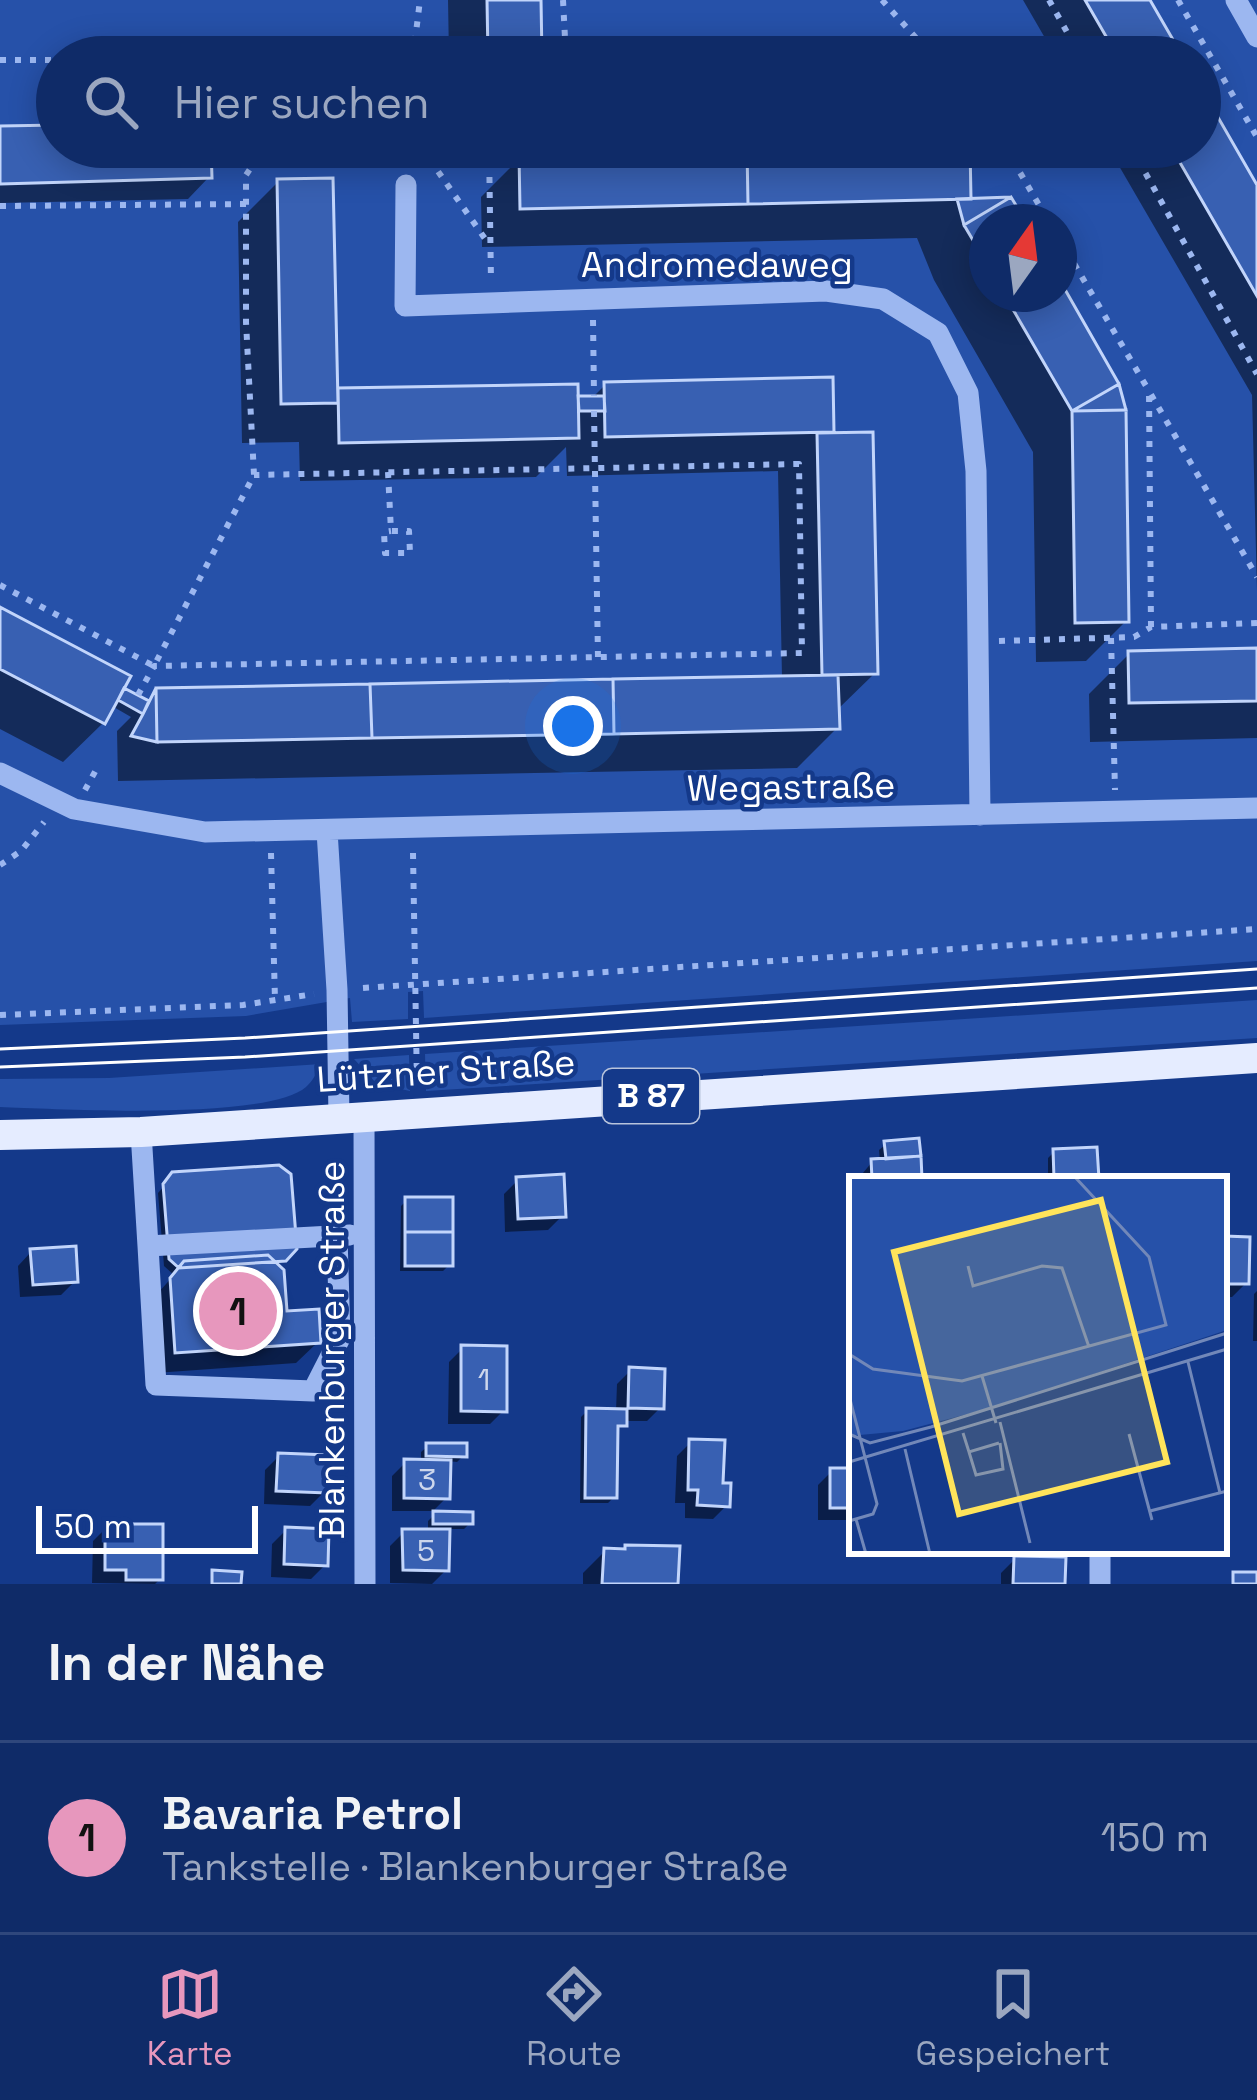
<!DOCTYPE html>
<html lang="de">
<head>
<meta charset="utf-8">
<style>
	body { margin:0; font-family:"Space Grotesk",sans-serif; background:#18336e; color:#f1f3f6 }
	.compass { position:absolute; left:969px; top:204px; width:108px; height:108px; border-radius:50%; background:#0f2b68; box-shadow:0 6px 30px #0003; rotate:14deg }
	.scale { position:absolute; left:36px; bottom:30px; width:222px; box-sizing:border-box; padding-left:12px; border:6px solid #fff; border-top:0; font-size:33px; line-height:42px; white-space:nowrap; color:#fff; -webkit-text-stroke:9px #14398a; paint-order:stroke }
	.you { position:absolute; left:573px; top:726px; width:42px; height:42px; margin:-30px; border:9px solid #fff; border-radius:50%; background:#1a73e8; box-shadow:0 0 0 18px #1a73e833 }
	.badge { display:grid; place-items:center; width:78px; height:78px; border-radius:50%; background:#e797bd; color:#111; font-size:39px; font-weight:700 }
	.pin { position:absolute; translate:-50% -50%; border:6px solid #fff; box-shadow:0 3px 12px #0006 }
	.list { margin:0; padding:0; list-style:none }
	h2 { display:flex; justify-content:space-between; align-items:center; height:156px; margin:0; padding:0 48px; font-size:51px }
	h2 small { font-size:39px; font-weight:400; color:#9ba7c0 }
	.list li { display:grid; grid-template-columns:78px 1fr auto; gap:36px; align-items:center; box-sizing:border-box; height:192px; padding:0 48px; border-top:3px solid #2f477c }
	.list b { display:block; font-size:45px; white-space:nowrap }
	.list p { margin:0; font-size:39px; white-space:nowrap; color:#9ba7c0 }
	.list em { font-size:39px; font-style:normal; color:#9ba7c0 }
	.icon { flex:none; width:66px; height:66px; fill:none; stroke:currentColor; stroke-width:2; stroke-linecap:round; stroke-linejoin:round }
	.map { position:relative; flex:none; width:1257px; height:1584px; overflow:hidden }
	.search { position:absolute; background:#0f2b68; box-shadow:0 6px 30px #0003; left:36px; right:36px; top:36px; height:132px; display:flex; align-items:center; gap:30px; box-sizing:border-box; padding:0 42px; border-radius:66px; color:#9ba7c0; font-size:45px }
	.sheet { height:348px; background:#0f2b68 }
	nav { display:flex; justify-content:space-around; align-items:center; box-sizing:border-box; height:168px; border-top:3px solid #2f477c; background:#0f2b68; font-size:33px; color:#9ba7c0 }
	nav a { display:grid; justify-items:center; gap:6px }
	nav .on { color:#e797bd }
	.map>svg:first-child { display:block }
	.green { fill:#2651a9; fill-rule:evenodd }
	.shadow { fill:#0007 }
	.building { fill:#3860b2; stroke:#c2d5fb; stroke-width:3 }
	.lines { fill:none; stroke-linecap:round; stroke-linejoin:round }
	.path { stroke:#9cb7f0; stroke-width:6; stroke-dasharray:6 9; stroke-linecap:butt }
	.minor { stroke:#9cb7f0; stroke-width:21 }
	.major { stroke:#e5ecff; stroke-width:30 }
	.tram { stroke:#fff; stroke-width:3 }
	.labels { text-anchor:middle; dominant-baseline:central; stroke-width:9; stroke-linejoin:round; paint-order:stroke }
	.number-label { font-size:30px; fill:#cdd7ec }
	.shield { fill:#14398a; stroke:#b8c4dc; stroke-width:3 }
	.shield-label { font-size:33px; font-weight:bold; fill:#fff }
	.street-label { font-size:36px; fill:#fff; stroke:#14398a }
	.inset-road { fill:none; stroke:#7288b9; stroke-width:3 }
	.view { fill:#ffe45b; fill-opacity:0.15; stroke:#ffe45b; stroke-width:6 }
	.inset-edge { fill:none; stroke:#fff; stroke-width:6 }
</style>
</head>
<body>
<div class="map">
<svg width="1257" height="1584" viewBox="0 0 1257 1584">
	<rect width="100%" height="100%" fill="#14398a"/>
	<!-- green -->
	<path class="green" d="M0,0H1257V961L424,1018L423,991L408,992V1019L352,1022L350,998L246,1016L0,1025ZM57,57H1200V147H57ZM987,222H1059V294H987Z
		M1257,1000V1038L426,1091L425,1054Z
		M409,1055L410,1091L377,1084L354,1059Z
		M321,1064C317,1072 313,1081 306,1087C266,1121 58,1109 0,1107V1079L109,1078Z"/>
	<!-- shadow -->
	<path class="shadow" d="M448,0H538L539,57H449Z
		M1023,0H1146L1179,57H1056Z
		M1200,93L1257,191V591L1252,395L1108,147H1200Z
		M57,128V147H208L209,177L188,199L0,203V129Z
		M450,147H530L531,157L967,147L968,202L1022,222H987V294H1059V285L1126,621L1086,661L1036,662L1033,452L934,280L917,238L482,247L481,197L515,163L514,151L500,164L451,165Z
		M278,182L335,391L575,387V400L591,399L605,385L830,380L831,435L875,673L836,711L837,728L797,768L118,781L117,731L131,717L112,706L103,723L63,762L0,729V610L146,702L157,691L782,678L778,471L567,476L566,447L536,477L300,481L299,442L242,443L238,222Z
		M1257,651V738L1090,742L1089,694L1129,654Z
		M886,1144L919,1179H858L872,1162H880L879,1150Z
		M1054,1152L1096,1179H1048V1158Z
		M174,1175L294,1248L276,1267L284,1314L318,1342L296,1363L155,1373L150,1302L174,1275L164,1266L158,1193Z
		M518,1180L562,1216L548,1230L505,1232L504,1194Z
		M407,1200L449,1265L443,1271H400L401,1206Z
		M1224,1239L1246,1283L1232,1297H1224Z
		M31,1252L75,1281L61,1295L20,1297L18,1266Z
		M1257,1291V1341H1253L1254,1294Z
		M463,1348L504,1410L490,1424H448L449,1362Z
		M631,1370L661,1407L647,1421H624L617,1431L614,1497L608,1503H580L581,1417L587,1411H616L617,1384Z
		M691,1442L720,1486L727,1505L713,1519L685,1518V1503H675L677,1456Z
		M428,1446L464,1455L457,1462L447,1461V1497L433,1511H392V1476L406,1462L421,1463V1452Z
		M279,1456L324,1492L310,1506L264,1504L265,1470Z
		M832,1471H852V1520H818V1485Z
		M435,1514L470,1523L464,1529H447L446,1570L432,1584L390,1583V1546L404,1532H428V1521Z
		M107,1527L160,1579L155,1584L92,1583L93,1541Z
		M286,1530L325,1565L311,1579L271,1577L272,1544Z
		M605,1551L622,1552L675,1584H583V1573Z
		M1015,1559L1062,1584H1001V1573Z"/>
	<!-- building -->
	<path class="building" d="M487,0H541L542,57H488Z
		M1085,0H1150L1183,57H1118Z
		M1200,86L1257,185V296L1171,147H1200Z
		M57,125V147H211L212,178L0,184V126Z
		M970,147L971,199L748,204L747,149Z
		M747,149L748,204L520,209L519,154Z
		M333,178L338,403L281,404L277,179Z
		M1011,197L1026,222H987V264L964,225Z
		M1011,197L964,225L957,199Z
		M1059,279L1119,384L1072,411L1004,294H1059Z
		M833,377L834,432L605,437L604,382Z
		M578,384L579,438L339,443L338,388Z
		M1119,384L1126,410L1072,411Z
		M578,396H604L605,411H579Z
		M1126,410L1129,622L1075,623L1072,411Z
		M873,432L878,674L822,675L817,433Z
		M0,607L131,676L105,724L0,669Z
		M1257,648V701L1129,703L1128,651Z
		M838,675L840,729L614,734L613,679Z
		M613,679L614,734L372,738L370,684Z
		M370,684L372,738L157,742L156,688Z
		M124,688L149,701L143,714L118,700Z
		M156,688L157,742L131,736L143,714Z
		M919,1138L921,1156L886,1159L884,1141Z
		M1097,1147L1099,1179H1054L1053,1149Z
		M921,1156L922,1179H872L871,1159Z
		M279,1165L291,1174L297,1249L286,1261L179,1268L169,1259L163,1184L172,1172Z
		M564,1174L566,1217L518,1219L516,1177Z
		M405,1197H453V1232H405Z
		M405,1232H453V1266H405Z
		M1224,1236L1250,1237L1249,1284H1224Z
		M76,1246L78,1282L33,1285L30,1249Z
		M268,1255L284,1270L287,1311L319,1309L321,1343L175,1353L170,1278L184,1261Z
		M461,1345L507,1346V1412L461,1411Z
		M629,1367L665,1369L664,1409L628,1408Z
		M586,1408L627,1409V1426H618L617,1498H585Z
		M689,1439L725,1440L723,1483H731L730,1507L697,1505L698,1490H688Z
		M426,1443H467V1457L426,1456Z
		M278,1453L329,1455L327,1493L276,1491Z
		M404,1459L451,1460L450,1499L404,1498Z
		M830,1468H852V1508H830Z
		M433,1511L473,1512V1524H433Z
		M105,1524H163V1580H126V1570H105Z
		M285,1527L329,1529L328,1566L284,1564Z
		M402,1529H450L449,1571L403,1570Z
		M625,1545L680,1546L678,1584H602L604,1548L625,1549Z
		M1014,1556L1066,1557L1065,1584H1013Z
		M212,1570L242,1572L241,1584H212Z
		M1233,1572H1257V1584H1233Z"/>
	<g class="lines">
		<!-- path -->
		<path class="path" d="M563,0L566,57
			M882,0L933,57
			M1049,0L1081,57
			M1178,0L1257,137
			M249,57L413,50
			M413,57L420,0
			M0,60H57
			M245,147L246,172
			M421,147L488,243
			M489,147L491,281
			M1005,147L1049,222
			M1131,147L1257,374
			M0,206L247,204
			M1059,238L1149,391
			M593,320L594,396
			M594,411L598,659
			M388,472L391,531H409L410,553H385L384,532L391,531
			M0,585L154,666L254,475L246,322V175L265,147
			M1151,627L1149,391L1257,577
			M1111,638L1115,790
			M999,641L1134,637L1151,627L1257,623
			M138,695L154,666L802,653L799,464L254,475
			M85,790L97,768
			M271,853L275,1000
			M413,853L417,1086
			M0,865L21,851L44,822
			M363,988L1257,929
			M0,1015L243,1005L314,994"/>
		<!-- minor -->
		<path class="minor" d="M1236,0L1257,37
			M406,185L405,306L826,291L883,299L938,333L968,393L976,471L980,815
			M0,773L74,809L205,832L1257,808
			M327,831L337,990L339,1118
			M364,1116L365,1584
			M141,1132L148,1246L350,1235
			M148,1246L156,1385L313,1391L340,1338L337,1236
			M1100,1584V1551"/>
		<!-- major -->
		<path class="major" d="M0,1135L141,1132L1257,1058"/>
		<!-- tram -->
		<path class="tram" d="M0,1049L245,1038L1257,969
			M0,1067L245,1057L1257,988"/>
	</g>
	<g class="labels">
		<!-- number labels -->
		<g class="number-label">
			<text x="484" y="1379">1</text>
			<text x="427" y="1479">3</text>
			<text x="426" y="1550">5</text>
		</g>
		<!-- shield labels -->
		<rect class="shield" x="603" y="1069" width="96" height="54" rx="9"/>
		<g class="shield-label">
			<text x="651" y="1096">B 87</text>
		</g>
		<!-- street labels -->
		<g class="street-label">
			<text x="717" y="265">Andromedaweg</text>
			<text transform="translate(791 787) rotate(-1)">Wegastraße</text>
			<text transform="translate(446 1071) rotate(-4)">Lützner Straße</text>
			<text transform="translate(332 1350) rotate(-90)">Blankenburger Straße</text>
		</g>
	</g>
	<!-- overview -->
	<g transform="translate(849 1176)">
		<rect width="378" height="378" fill="#14398a"/>
		<path d="M0,0H378V154L145,231L54,255L0,260Z" fill="#2651a9"/>
		<path class="inset-road" d="M119,90L124,110L193,90L213,92L240,171M0,178L24,193L113,205L317,149L300,81L225,0M339,186L371,317M133,200L147,247M0,219L28,328L24,338L0,345M151,246L181,367M114,257L120,276L150,267M0,258L21,267L82,251L378,157M280,258L303,344M56,273L81,378M120,276L127,299L154,293L151,267M0,286L378,173M301,335L378,315M7,343L17,378"/>
		<path class="view" d="M252,24L318,286L110,338L45,76Z"/>
		<rect width="378" height="378" class="inset-edge"/>
	</g>
</svg>
<svg class="compass" viewBox="-18 -18 36 36"><path d="M0-13l5 13h-10z" fill="#e53935"/><path d="M0 13l5-13h-10z" fill="#9ba7c0"/></svg>
<div class="scale">50 m</div>
<div class="you"></div>
<div class="pin badge" style="left:238px;top:1311px">1</div>
<div class="search"><svg class="icon" aria-label="search" viewBox="0 0 24 24"><circle cx="10" cy="10" r="6"/><path d="M15 15l6 6"/></svg>Hier suchen</div>
</div>
<section class="sheet">
<h2>In der Nähe<small></small></h2>
<ul class="list">
<li><span class="badge">1</span><div><b>Bavaria Petrol</b><p>Tankstelle · Blankenburger Straße</p></div><em>150 m</em></li>
</ul>
</section>
<nav>
<a class="on"><svg class="icon" aria-label="map" viewBox="0 0 24 24"><path d="M3 6l6-2 6 2 6-2v14l-6 2-6-2-6 2zM9 4v14M15 6v14"/></svg>Karte</a>
<a><svg class="icon" aria-label="directions" viewBox="0 0 24 24"><path d="M12 3l9 9-9 9-9-9zM9 14v-3h6M13 9l2 2-2 2"/></svg>Route</a>
<a><svg class="icon" aria-label="saved" viewBox="0 0 24 24"><path d="M7 4h10v16l-5-4-5 4z"/></svg>Gespeichert</a>
</nav>
</body>
</html>
